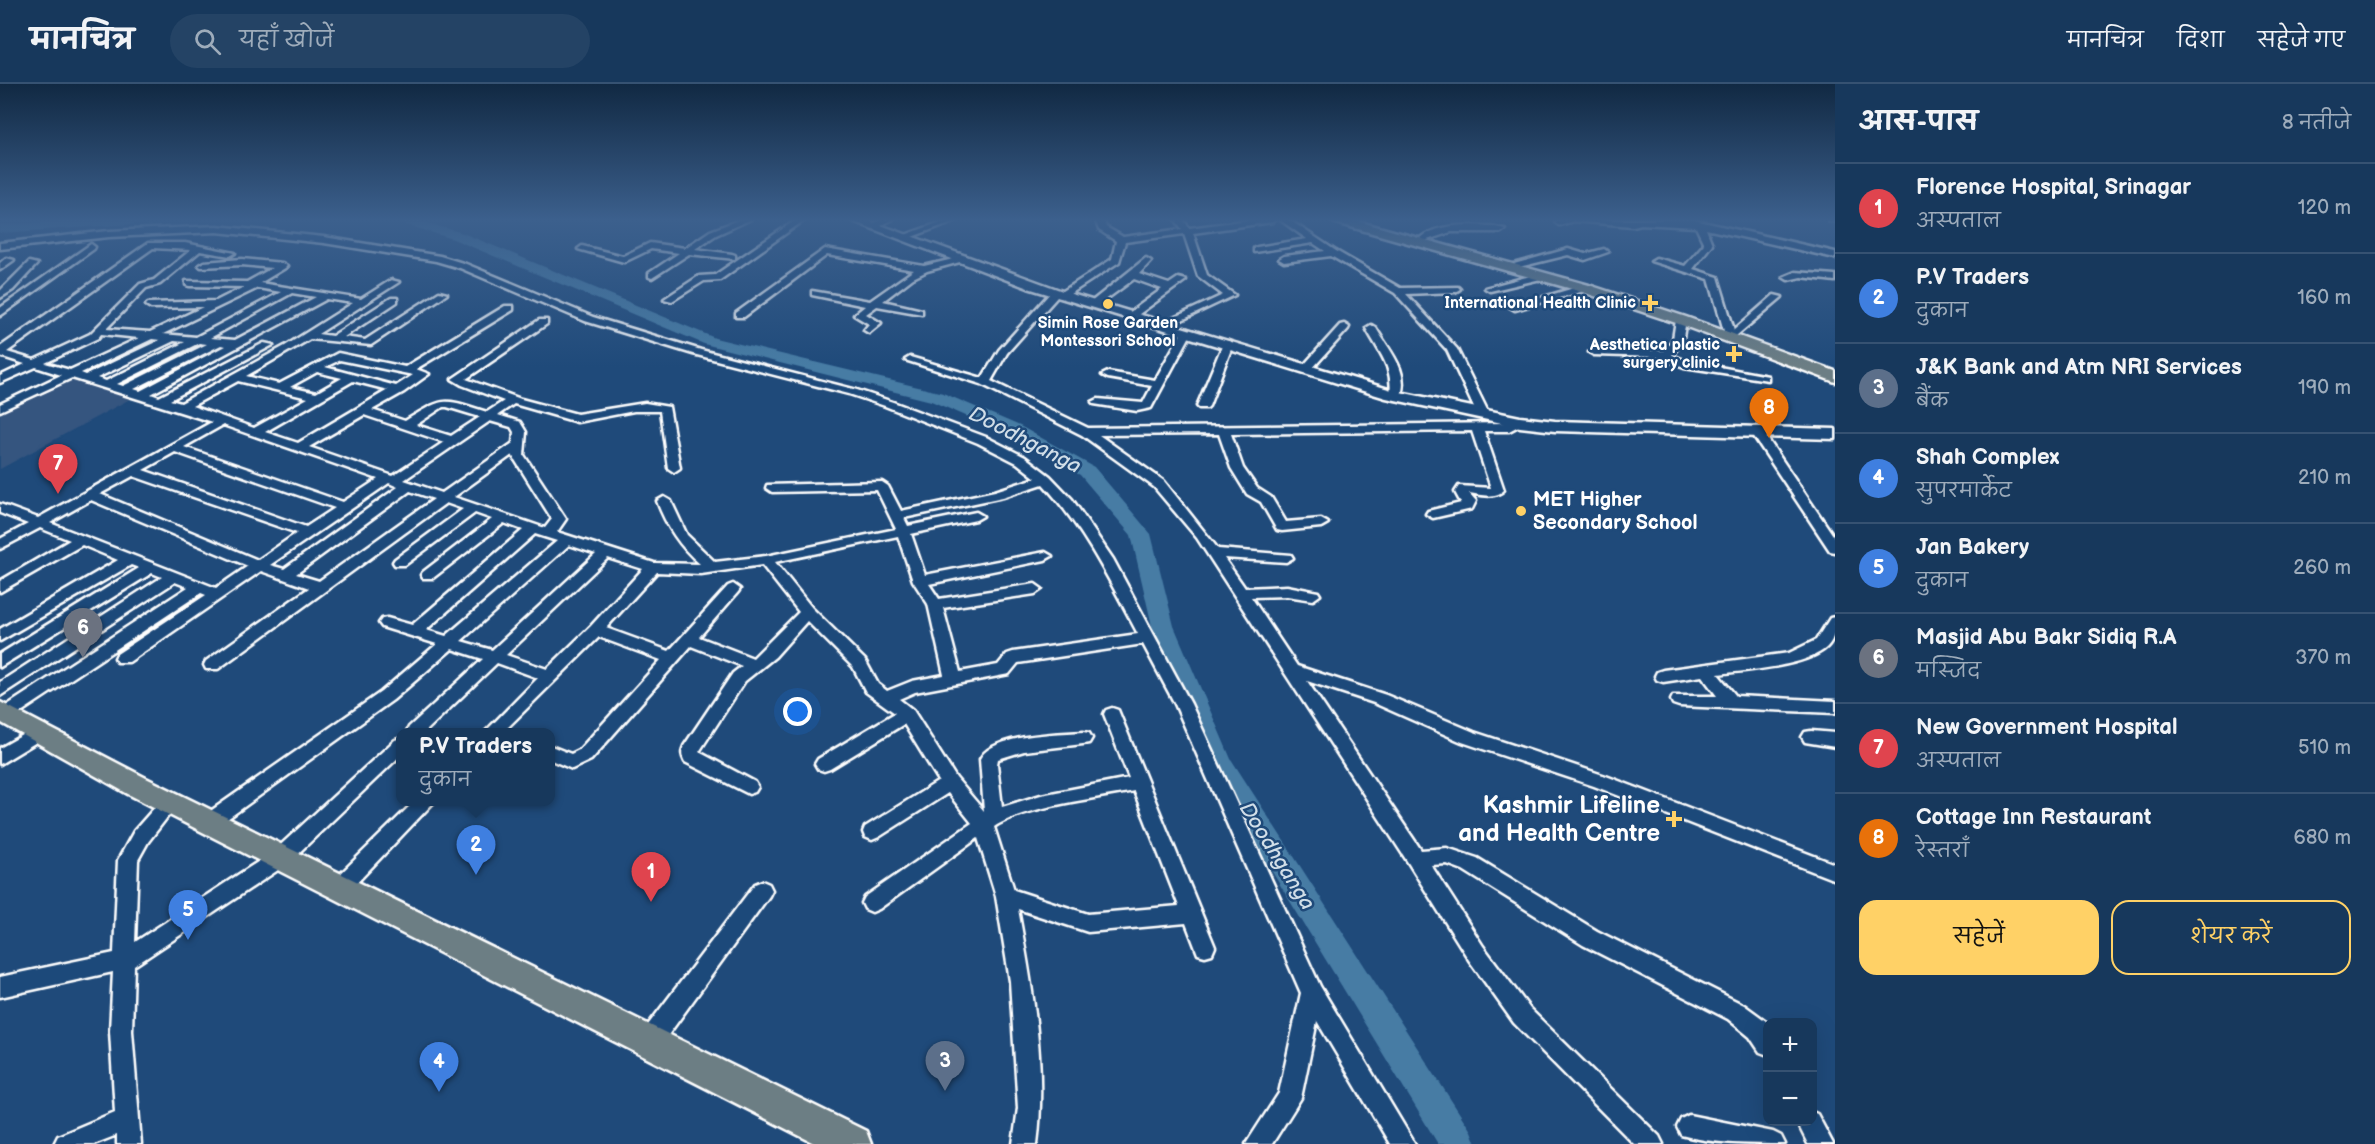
<!DOCTYPE html>
<html lang="hi">
<head>
<meta charset="utf-8">
<style>
	body { margin:0; font-family:"Balsamiq Sans","Playpen Sans Deva",sans-serif; background:#244365; color:#f1f3f6 }
	.controls { position:absolute; right:18px; bottom:18px; display:grid; overflow:hidden; border-radius:12px; box-shadow:0 6px 24px #0002 }
	.controls button { width:54px; height:54px; display:grid; place-items:center; padding:0; border:0; border-bottom:2px solid #365272; background:#17385c; color:#f1f3f6; font:30px sans-serif }
	.you { position:absolute; left:798px; top:628px; width:21px; height:21px; margin:-15px; border:4px solid #fff; border-radius:50%; background:#1a73e8; box-shadow:0 0 0 9px #1a73e833 }
	.badge { display:grid; place-items:center; width:39px; height:39px; border-radius:50%; background:#ffd166; color:#fff; font-size:20px; font-weight:700 }
	.pin { position:absolute; translate:-50% -50px; filter:drop-shadow(0 2px 3px #0008) }
	.pin::after { content:''; position:absolute; top:32px; width:21px; height:18px; background:inherit; clip-path:polygon(0 0,100% 0,50% 100%) }
	.popup { position:absolute; left:396px; top:644px; width:159px; height:78px; box-sizing:border-box; display:grid; place-content:center; border-radius:12px; background:#17385c; filter:drop-shadow(0 2px 4px #0005); font-size:20px; white-space:nowrap; color:#9eacbb }
	.popup b { font-size:22px; color:#f1f3f6 }
	.popup::after { content:''; position:absolute; left:50%; top:100%; margin-left:-12px; border:12px solid transparent; border-top-color:#17385c }
	.list { margin:0; padding:0; list-style:none }
	h2 { display:flex; justify-content:space-between; align-items:center; height:78px; margin:0; padding:0 24px; font-size:26px }
	h2 small { font-size:20px; font-weight:400; color:#9eacbb }
	.list li { display:grid; grid-template-columns:39px 1fr auto; gap:18px; align-items:center; box-sizing:border-box; height:90px; padding:0 24px; border-top:2px solid #365272 }
	.list b { display:block; font-size:22px; white-space:nowrap }
	.list p { margin:0; font-size:20px; white-space:nowrap; color:#9eacbb }
	.list em { font-size:20px; font-style:normal; color:#9eacbb }
	.actions { display:flex; gap:12px; padding:18px 24px }
	.actions a { flex:1; padding:14px 0; border:2px solid #ffd166; border-radius:18px; text-align:center; font-size:21px; color:#ffd166 }
	.actions .main { background:#ffd166; color:#111 }
	.icon { flex:none; width:33px; height:33px; fill:none; stroke:currentColor; stroke-width:2; stroke-linecap:round; stroke-linejoin:round }
	.map { position:relative; flex:none; width:1835px; height:1060px; overflow:hidden }
	header { display:flex; align-items:center; gap:36px; box-sizing:border-box; height:84px; padding:0 30px; background:#17385c; border-bottom:2px solid #365272 }
	header strong { font-size:28px }
	nav { display:flex; gap:33px; margin-inline-start:auto; font-size:21px }
	.search { width:420px; height:54px; background:#244365; display:flex; align-items:center; gap:15px; box-sizing:border-box; padding:0 21px; border-radius:33px; color:#9eacbb; font-size:22px }
	main { display:flex }
	aside { flex:1; background:#17385c }
	.map>svg:first-child { display:block }
	.built { fill:#34547f }
	.lines { fill:none; stroke-linecap:round; stroke-linejoin:round }
	.river { fill:#467ba4; fill-rule:evenodd }
	.minor-casing { stroke:#fff; stroke-width:5 }
	.secondary-casing { stroke:#fff; stroke-width:5 }
	.primary-casing { stroke:#fff; stroke-width:5 }
	.minor { fill:#1f4a7a; fill-rule:evenodd }
	.secondary { fill:#1f4a7a; fill-rule:evenodd }
	.primary { fill:#6c7e84; fill-rule:evenodd }
	.poi-dot { fill:#ffd166; stroke:#1f4a7a; stroke-width:2 }
	.labels { text-anchor:middle; dominant-baseline:central; stroke-width:5; stroke-linejoin:round; paint-order:stroke }
	.far-poi-label { font-size:16px; font-weight:bold; fill:#fff; stroke:#1f4a7a; text-anchor:end }
	.poi-label { font-size:20px; font-weight:bold; fill:#fff; stroke:#1f4a7a; text-anchor:start }
	.water-label { font-size:21px; font-style:italic; fill:#d1dee8; stroke:#1f4a7a }
	.near-poi-label { font-size:24px; font-weight:bold; fill:#fff; stroke:#1f4a7a; text-anchor:end }
</style>
</head>
<body>
<header>
<strong>मानचित्र</strong>
<div class="search"><svg class="icon" aria-label="search" viewBox="0 0 24 24"><circle cx="10" cy="10" r="6"/><path d="M15 15l6 6"/></svg>यहाँ खोजें</div>
<nav><a>मानचित्र</a><a>दिशा</a><a>सहेजे गए</a></nav>
</header>
<main>
<div class="map">
<svg width="1835" height="1060" viewBox="0 0 1835 1060">
	<rect width="100%" height="100%" fill="#1f4a7a"/>
	<filter id="ink" filterUnits="userSpaceOnUse"><feTurbulence type="fractalNoise" baseFrequency=".0167" numOctaves="2"/><feDisplacementMap in="SourceGraphic" scale="12" xChannelSelector="R" yChannelSelector="G"/><feConvolveMatrix kernelMatrix="1 2 1 2 8 2 1 2 1" color-interpolation-filters="sRGB"/></filter>
	<g filter="url(#ink)">
		<!-- built -->
		<path class="built" d="M72,294L132,314L0,385V328Z"/>
		<g class="lines">
			<!-- river -->
			<path class="river" d="M96,135H152L146,139L0,149V141Z
				M395,135H413L463,149L715,254L943,309L1020,342L1094,383L1151,450L1174,542L1231,675L1471,1047L1476,1060H1438L1210,686L1152,542L1131,451L1080,391L1008,350L931,317L704,260L453,155L397,138Z"/>
			<!-- minor casing -->
			<g class="minor-casing">
				<path id="minor" d="M741,135H751L716,151L695,165L732,170L735,171V175L689,170L652,194L649,193V189L679,169L651,165L624,178L578,165L582,162L623,172L650,159L685,164L710,147Z
					M797,135H806L720,196L704,197L672,217L664,215L699,192L715,191Z
					M882,135H893L877,143L870,141Z
					M949,135H960L909,154L902,152Z
					M1095,135H1103L1106,143L1123,153L1182,145L1175,135H1183L1189,144L1256,135H1276L1272,138L1193,149L1207,191L1235,211L1167,243L1158,241L1223,211L1198,192L1184,150L1125,158L1119,178L1064,214L1057,213L1007,269L991,297L1088,344L1507,339L1520,334L1526,338L1509,347H1484L1504,406C1495,415 1481,411 1469,409L1476,417L1472,425L1433,434L1426,430L1428,427L1461,419L1455,408L1459,402L1491,404L1472,347L1231,350L1243,384L1257,404L1271,413L1286,438L1321,435L1328,439L1321,443L1282,447L1277,446L1261,418L1247,410L1231,384L1219,350L1099,351L1164,397L1218,465L1291,471L1293,474L1286,478L1224,474L1245,504L1287,502L1318,508L1320,511L1313,516L1287,512L1251,513L1297,582L1386,611L1474,648L1606,692L1835,780V796L1594,702L1462,658L1374,619L1307,597L1421,766L1447,764L1477,774L1597,847L1744,921L1766,937L1768,971L1760,968L1750,953L1728,935L1583,861L1463,786L1447,780L1431,781L1483,862L1530,925L1659,1052L1663,1060H1634L1514,939L1469,876L1409,780L1197,454L1154,403L1082,351L981,300L905,276L910,273L982,294L999,266L1052,207L1060,209L1112,175L1116,157L1099,146Z
					M1279,135H1288L1336,167L1400,204L1458,203L1460,205L1455,208L1406,210L1457,265L1489,330L1487,332L1483,334L1477,330L1447,266L1395,209L1331,172L1284,178L1279,175L1284,172L1325,167L1313,159L1254,168V164L1257,163L1307,155Z
					M1562,135L1633,136L1690,135L1835,168V174L1706,145L1712,160L1693,185L1718,193L1734,246L1774,211L1782,213L1736,252L1724,247L1709,195L1651,177L1656,174L1685,182L1704,160L1696,143L1641,140L1633,142L1573,137L1559,141L1555,138Z
					M1828,135H1835V137H1829Z
					M217,142L324,153L440,172L466,180L593,233L701,266L857,306L893,318L986,353L1025,373L1050,392L1072,415L1113,475L1191,620L1320,902L1415,1060H1390L1317,937L1301,1014L1272,1060H1246L1279,1009L1301,909L1175,620L1143,560L1018,579L1009,590L915,608L899,615L913,626L956,694L984,727L980,675C992,650 1058,650 1083,648L1089,649L1092,654L1089,659L1083,660L1024,667L998,675L997,680L1002,723L1041,711L1129,694L1104,630L1106,626L1112,624L1118,626L1215,863L1212,870L1205,872L1198,870L1186,839L1088,848L1018,825C1032,901 1047,983 1037,1060H1013L1018,1024L1010,897L996,812L978,754L879,825L872,828L865,825L862,819L865,813L972,739L948,709L879,753L872,756L865,753L863,748L865,743L939,697L904,640L830,685L824,687L818,685L815,680L818,675L895,629L866,608L853,583L807,537L775,573L745,597L699,668L755,698L758,703L755,708L749,710L685,678C682,672 681,668 684,662L733,589L742,582L691,562L591,676L572,685L551,676V662L571,670L579,666L661,576L599,553L503,648H485L538,594L497,579L425,648H407L409,643L483,575L452,565L393,616L216,743L209,746L202,743L200,738L202,733L381,608L437,560L382,543L379,539L382,535L387,534L412,541L523,446L504,439L433,494H423L421,491L423,488L492,435L475,429L405,481H395L393,478L395,475L463,425L446,419L218,585H206L204,581L206,577L309,504L261,487L129,578H117L115,574L117,570L206,511L201,509L12,634L6,636L0,634V626L188,503L175,498L0,612V598L162,493L152,489L0,583V570L139,484L131,481L0,557V545L118,476L82,461L0,508V497L70,456L40,444L0,465V455L28,440L0,429V420L38,434L212,338L72,294L0,327V320L61,291L36,283L0,299V292L25,280L0,272V263L148,159H185L235,169L230,172L200,167L160,200L146,204L106,245L150,248L203,223L151,224L146,221L148,219L216,217L244,203L189,202L186,201V197L247,198L272,184L242,181L201,183L199,181L204,178L242,175L282,179L287,182L285,184L260,199L361,215L391,196L399,198L318,250L332,252L391,214H397V218L344,253L365,256L439,208L447,210L371,261L310,255L246,292L279,300L338,269L405,283L505,222H513V226L416,285L429,290L404,308L372,326L405,337C446,312 442,314 487,328L504,317L462,301L452,295L539,236H547V240L466,295L521,315L577,330L645,319L669,323L680,384L674,388L668,384L660,327H634L577,338L514,320L498,331L520,338L526,348L524,371L566,435L557,448L654,479L700,480C680,463 666,442 657,417L664,413L671,417L687,451L715,478L766,472L896,445L877,406L772,408L766,404L767,401L882,398L888,402L901,427L995,407L1036,394L1017,379L978,359L885,322L849,310L693,270L585,237L460,184L436,177L324,159L217,148L109,153L0,165V159L109,147ZM153,164L191,166L154,196L140,200L90,250L34,276L7,268ZM258,204L281,208L196,253L163,250ZM292,209L316,213L235,256L210,254ZM327,215L353,219L285,262L181,319L170,316L273,261L264,259L159,313L151,310ZM101,250L139,254L70,286L45,279L98,254ZM152,255L160,256L86,291L81,289ZM174,257L185,258L106,297L97,294ZM199,259L207,260L123,302L117,300ZM221,261L225,262L140,307L134,305ZM340,276L413,291L396,302L325,283ZM317,288L342,294L316,309L290,303ZM238,297L308,314L254,344L192,322ZM353,297L388,306L298,359L265,348ZM443,323H447L480,333L451,352L416,341ZM364,331L444,358L393,392L309,363ZM490,337L511,343L514,348L513,359L442,409L404,396ZM223,341L378,395L343,418L184,363ZM175,368L335,424L306,443L143,386ZM512,371L552,435L545,444L454,413ZM133,392L297,449L258,476L100,410ZM389,399L398,403L284,485L270,481ZM1043,400C1084,444 1110,497 1138,550L1013,568L1007,570L998,581L960,588L943,524L1035,510L1042,505L1035,500L939,515L929,500L1045,476L1052,472L1045,468L925,491L911,450L976,436L983,432L976,428L908,442L904,434L1003,413ZM410,407L434,415L319,497L296,490ZM91,416L248,482L216,504L50,439ZM535,450L557,457L446,552L426,546ZM898,452L913,497L928,520L944,591L912,597L887,607L878,600L865,576L812,524L775,478ZM569,461L596,470L492,566L461,557ZM608,474L643,485L591,542L547,585L506,571ZM762,481L799,528L753,574L699,553L738,508L740,505L733,500L728,502L669,567L606,544L657,488L701,490ZM1134,707L1179,822L1088,830L1014,806L994,743C1022,723 1098,714 1134,707Z
					M1491,142L1505,145L1501,148H1451L1424,157L1420,154C1438,139 1469,141 1491,142Z
					M91,160L95,163L94,165L0,232V224Z
					M825,165L924,182L966,172L971,175L927,187L913,194L883,217L922,226V230L877,222L866,230L881,239L869,249L864,246L869,240L854,231L865,222L812,211V207L870,217L914,186L827,171L744,233H736V229Z
					M1568,165L1585,170L1604,165L1608,168L1585,176L1568,171L1519,183L1514,180Z
					M6,174L14,176L0,186V179Z
					M1146,174L1151,177L1139,190L1169,200L1178,194L1186,196L1135,233L1126,231L1162,205L1134,195L1097,222H1091V218Z
					M29,178L37,180L13,206L0,214V207Z
					M1795,188L1835,191V197L1801,193L1788,196L1783,193Z
					M1542,189L1545,190V194L1490,207L1485,204Z
					M1584,201L1587,202V206L1515,226L1510,223Z
					M1681,233L1686,236L1682,259L1672,271L1687,277L1768,292V296L1684,283L1658,273L1594,271L1589,268L1594,265L1664,267L1673,255L1676,236Z
					M1344,240L1349,243L1348,245L1311,286H1303V282L1340,241Z
					M1371,241L1376,244C1388,265 1411,288 1400,313H1392L1390,311C1394,283 1378,267 1366,244Z
					M1187,245L1192,248L1151,324L1137,327L1094,320L1092,318L1098,315L1143,319L1152,302L1108,294L1102,291L1108,288L1155,296L1182,248Z
					M1228,257L1233,260L1209,322L1207,324H1199L1197,322L1223,260Z
					M1757,344L1761,345L1835,454V468L1830,467L1751,348Z
					M1835,533C1835,544 1835,555 1827,563C1806,583 1746,586 1718,590L1736,612L1835,617V629L1679,622L1673,620L1671,616L1673,612H1717L1702,592L1663,598L1657,596L1655,592L1657,588L1663,586L1789,569L1816,556L1830,534Z
					M37,643L43,644L45,649L43,654L0,680V664Z
					M1811,647L1835,649V663L1805,658L1802,653L1805,648Z
					M401,654V671L287,780L134,882L132,947L141,1060H117V1051L94,1060H54L58,1052L115,1028L110,947L113,888L0,913V893L114,869L118,776L134,747L164,713L170,711L176,713L179,718L148,758L138,776L135,858L273,768L395,656Z
					M414,718H434L347,809L340,812L333,809L330,803L333,797Z
					M762,797L769,800L772,806L769,812L658,965L650,968L642,965L639,957L642,949L755,800Z
					M1812,1028L1817,1030L1833,1060H1808L1797,1038H1812Z
					M1689,1031L1773,1048L1781,1052L1785,1060C1751,1060 1713,1060 1681,1051L1677,1043L1681,1035Z"/>
			</g>
			<!-- secondary casing -->
			<g class="secondary-casing">
				<path id="secondary" d="M847,135H864L1068,209L1395,307L1520,333L1555,337L1835,345V355L1555,347L1520,343L1386,314L1028,204Z"/>
			</g>
			<!-- primary casing -->
			<g class="primary-casing">
				<path id="primary" d="M1331,135H1350L1589,201L1686,233L1835,287V298L1676,239L1579,207L1333,138Z
					M0,618L146,694L866,1047L871,1060H816L128,710L0,638Z"/>
			</g>
			<!-- minor -->
			<use href="#minor" class="minor"/>
			<!-- secondary -->
			<use href="#secondary" class="secondary"/>
			<!-- primary -->
			<use href="#primary" class="primary"/>
		</g>
	</g>
	<!-- sky -->
	<linearGradient id="sky" x2="0" y2="1"><stop stop-color="#112943"/><stop offset="0.48" stop-color="#3c608d"/><stop offset="1" stop-color="#3c608d" stop-opacity="0"/></linearGradient>
	<rect width="1835" height="283" fill="url(#sky)"/>
	<!-- markers -->
	<g class="poi-dot">
		<path d="M1647 210h6v6h6v6h-6v6h-6v-6h-6v-6h6z"/>
		<circle cx="1108" cy="220" r="6"/>
		<path d="M1731 261h6v6h6v6h-6v6h-6v-6h-6v-6h6z"/>
		<circle cx="1521" cy="427" r="6"/>
		<path d="M1671 726h6v6h6v6h-6v6h-6v-6h-6v-6h6z"/>
	</g>
	<g class="labels">
		<!-- far-poi labels -->
		<g class="far-poi-label">
			<text x="1636" y="219">International Health Clinic</text>
			<text x="1108" y="239" text-anchor="middle">Simin Rose Garden<tspan x="1108" dy="18">Montessori School</tspan></text>
			<text x="1720" y="261">Aesthetica plastic<tspan x="1720" dy="18">surgery clinic</tspan></text>
		</g>
		<!-- poi labels -->
		<g class="poi-label">
			<text x="1533" y="416">MET Higher<tspan x="1533" dy="23">Secondary School</tspan></text>
		</g>
		<!-- water labels -->
		<g class="water-label">
			<text transform="translate(1025 356) rotate(27)">Doodhganga</text>
			<text transform="translate(1277 772) rotate(58)">Doodhganga</text>
		</g>
		<!-- near-poi labels -->
		<g class="near-poi-label">
			<text x="1660" y="721">Kashmir Lifeline<tspan x="1660" dy="28">and Health Centre</tspan></text>
		</g>
	</g>
</svg>
<div class="controls">
<button>+</button>
<button>−</button>
</div>
<div class="you"></div>
<div class="pin badge" style="left:651px;top:818px;background:#e0444e">1</div>
<div class="pin badge" style="left:476px;top:791px;background:#3f7fe0">2</div>
<div class="popup"><b>P.V Traders</b>दुकान</div>
<div class="pin badge" style="left:945px;top:1007px;background:#5c6f8a">3</div>
<div class="pin badge" style="left:439px;top:1008px;background:#3f7fe0">4</div>
<div class="pin badge" style="left:188px;top:856px;background:#3f7fe0">5</div>
<div class="pin badge" style="left:83px;top:574px;background:#6b7280">6</div>
<div class="pin badge" style="left:58px;top:410px;background:#e0444e">7</div>
<div class="pin badge" style="left:1769px;top:354px;background:#e8710a">8</div>
</div>
<aside>
<h2>आस-पास<small>8 नतीजे</small></h2>
<ul class="list">
<li><span class="badge" style="background:#e0444e">1</span><div><b>Florence Hospital, Srinagar</b><p>अस्पताल</p></div><em>120 m</em></li>
<li><span class="badge" style="background:#3f7fe0">2</span><div><b>P.V Traders</b><p>दुकान</p></div><em>160 m</em></li>
<li><span class="badge" style="background:#5c6f8a">3</span><div><b>J&amp;K Bank and Atm NRI Services</b><p>बैंक</p></div><em>190 m</em></li>
<li><span class="badge" style="background:#3f7fe0">4</span><div><b>Shah Complex</b><p>सुपरमार्केट</p></div><em>210 m</em></li>
<li><span class="badge" style="background:#3f7fe0">5</span><div><b>Jan Bakery</b><p>दुकान</p></div><em>260 m</em></li>
<li><span class="badge" style="background:#6b7280">6</span><div><b>Masjid Abu Bakr Sidiq R.A</b><p>मस्जिद</p></div><em>370 m</em></li>
<li><span class="badge" style="background:#e0444e">7</span><div><b>New Government Hospital</b><p>अस्पताल</p></div><em>510 m</em></li>
<li><span class="badge" style="background:#e8710a">8</span><div><b>Cottage Inn Restaurant</b><p>रेस्तराँ</p></div><em>680 m</em></li>
</ul>
<div class="actions"><a class="main">सहेजें</a><a>शेयर करें</a></div>
</aside>
</main>
</body>
</html>
